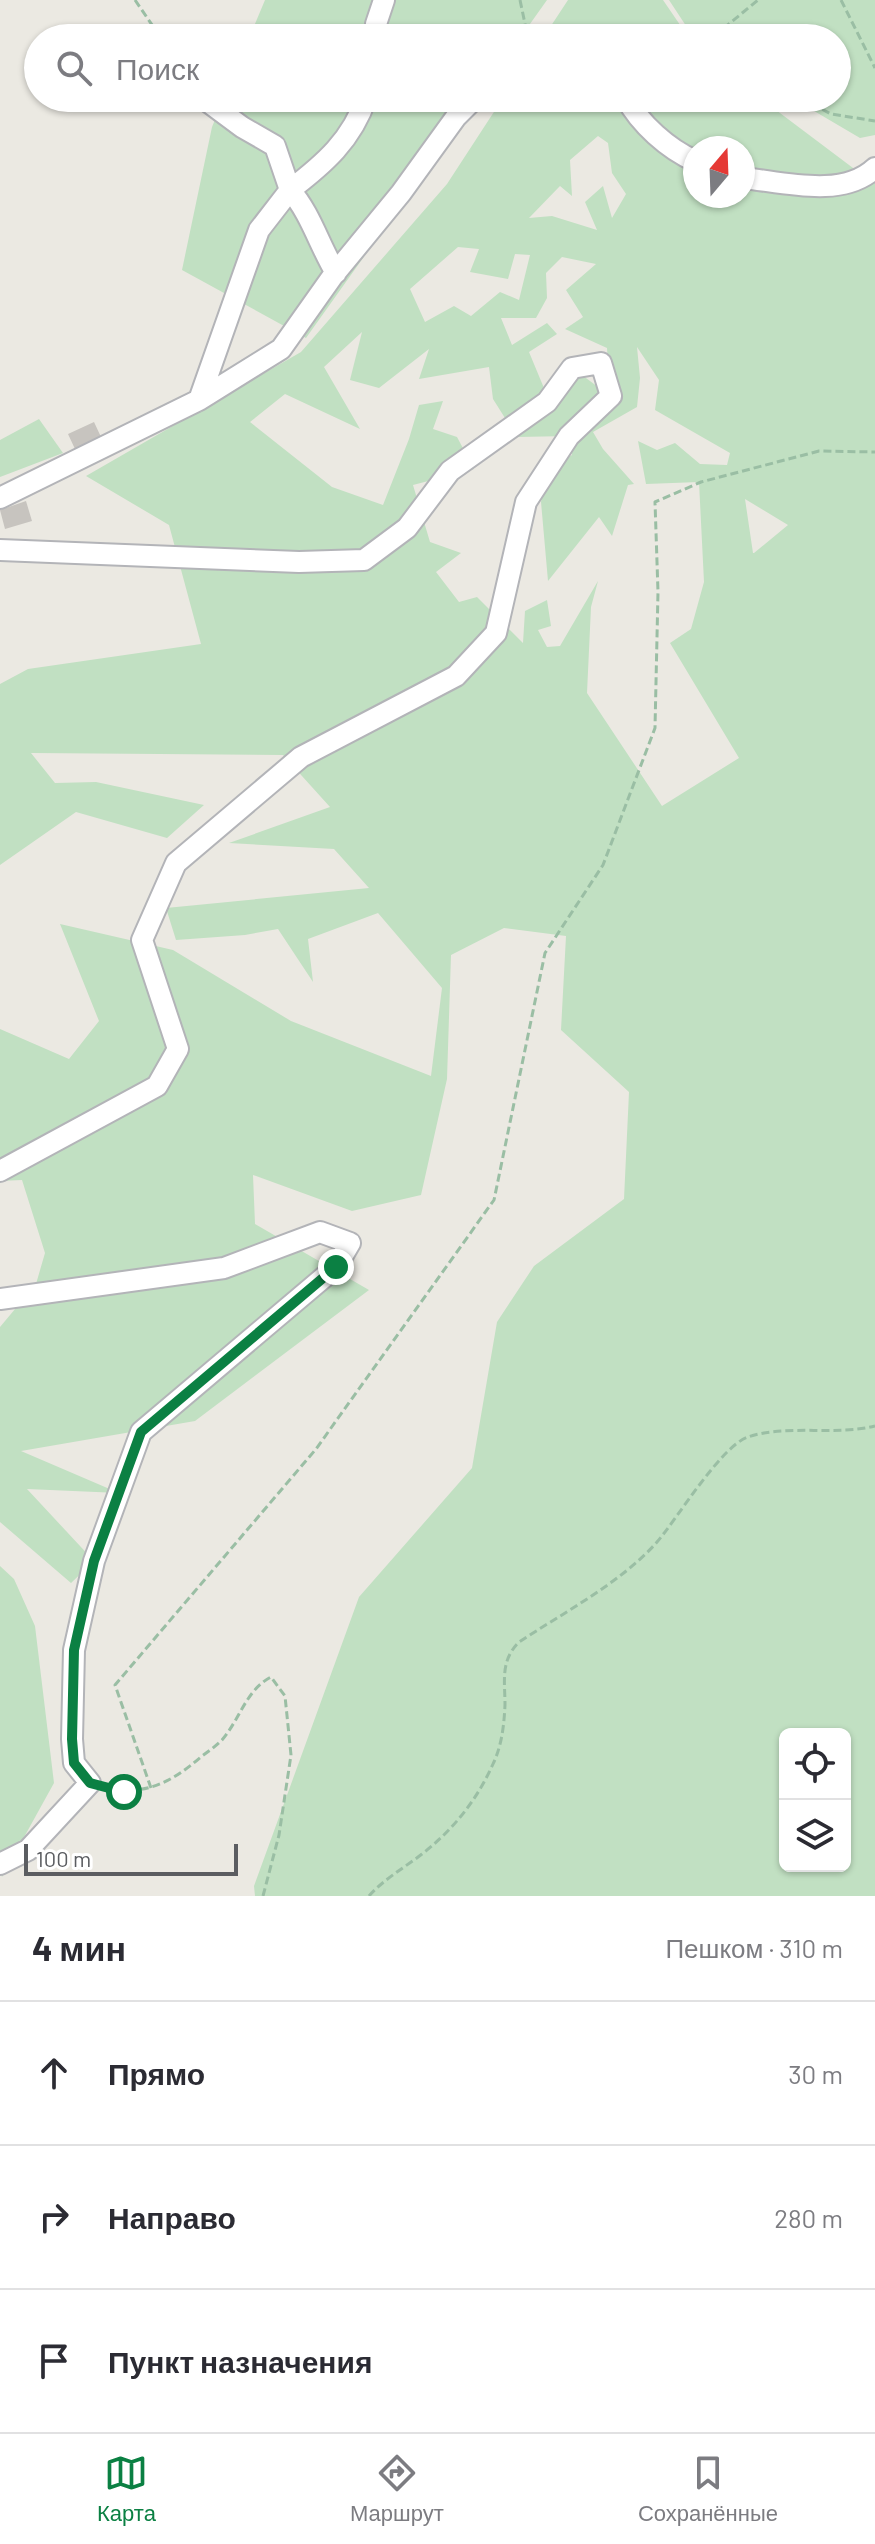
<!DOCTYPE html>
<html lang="ru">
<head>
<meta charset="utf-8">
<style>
	body { margin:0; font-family:Barlow,sans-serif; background:#f2f2f3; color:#2b2b33 }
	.controls { position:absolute; right:24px; bottom:24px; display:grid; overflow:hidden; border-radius:12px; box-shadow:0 2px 6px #0004 }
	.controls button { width:72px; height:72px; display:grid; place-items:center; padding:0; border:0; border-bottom:2px solid #e1e1e2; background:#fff; color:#2b2b33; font:40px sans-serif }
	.compass { position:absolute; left:683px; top:136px; width:72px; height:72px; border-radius:50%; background:#fff; box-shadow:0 2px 6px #0004; rotate:19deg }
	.scale { position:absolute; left:24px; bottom:20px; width:214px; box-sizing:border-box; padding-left:8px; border:4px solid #5b5d61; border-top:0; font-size:22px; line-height:28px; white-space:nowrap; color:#5b5d61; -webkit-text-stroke:6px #fff; paint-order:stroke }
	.stop { position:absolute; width:24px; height:24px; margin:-18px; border:6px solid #0b8043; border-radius:50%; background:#fff }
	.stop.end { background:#0b8043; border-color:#fff; box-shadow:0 2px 8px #0008 }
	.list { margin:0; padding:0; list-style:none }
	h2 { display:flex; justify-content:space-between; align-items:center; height:104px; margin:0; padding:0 32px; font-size:34px }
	h2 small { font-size:26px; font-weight:400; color:#7c7c81 }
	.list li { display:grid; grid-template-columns:52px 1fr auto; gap:24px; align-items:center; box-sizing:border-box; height:144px; padding:0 32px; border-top:2px solid #e1e1e2 }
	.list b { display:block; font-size:30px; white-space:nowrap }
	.list em { font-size:26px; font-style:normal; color:#7c7c81 }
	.icon { flex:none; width:44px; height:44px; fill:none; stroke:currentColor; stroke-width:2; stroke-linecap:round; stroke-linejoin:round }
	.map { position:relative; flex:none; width:875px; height:1896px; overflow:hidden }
	.search { position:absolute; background:#fff; box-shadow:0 2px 6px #0004; left:24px; right:24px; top:24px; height:88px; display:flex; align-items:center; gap:20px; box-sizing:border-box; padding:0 28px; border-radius:44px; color:#7c7c81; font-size:30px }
	.sheet { height:536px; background:#fff }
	nav { display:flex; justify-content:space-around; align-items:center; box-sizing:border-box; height:112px; border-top:2px solid #e1e1e2; background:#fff; font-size:22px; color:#7c7c81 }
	nav a { display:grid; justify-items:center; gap:4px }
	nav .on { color:#0b8043 }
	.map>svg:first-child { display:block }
	.green { fill:#c1e0c2; fill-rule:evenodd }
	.building { fill:#c7c4bf }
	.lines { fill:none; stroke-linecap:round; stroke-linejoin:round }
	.minor-casing { stroke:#b3b4b8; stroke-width:24 }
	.path { stroke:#9abea4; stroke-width:3; stroke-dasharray:8 4; stroke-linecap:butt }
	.minor { stroke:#fff; stroke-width:20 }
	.route { stroke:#0b8043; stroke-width:10 }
</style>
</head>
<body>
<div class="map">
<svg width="875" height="1896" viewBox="0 0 875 1896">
	<rect width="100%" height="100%" fill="#ebe9e2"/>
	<!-- green -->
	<path class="green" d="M265,0H547L520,38H249Z
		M568,0H663L689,38H543Z
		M669,0H875V135L860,138L792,98H837V38H694Z
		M224,98H477L306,338L182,270L212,127Z
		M503,98H760L861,174L875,166V1896H255L254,1886L359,1597L472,1468L497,1322L534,1266L624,1199L629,1092L561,1030L566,936L504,928L451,955L447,1079L421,1195L352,1211L253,1175L255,1224L369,1290L195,1421L21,1451L119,1493L27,1489L94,1561L71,1583L0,1522V1327L36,1284L45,1253L22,1180L0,1181V1029L69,1059L99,1021L60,924L173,950L291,1021L431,1076L442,988L378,913L308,939L313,982L278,929L245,935L176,940L166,908L369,888L334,849L229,843L330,807L283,755L31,753L55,783L96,782L204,805L167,838L76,812L0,865V684L28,669L201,644L169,525L86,476L301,352L447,184ZM598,136L608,143L612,173L626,194L612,218L603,186L585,202L597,230L552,216L529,218L560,186L572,196L570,160ZM695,148H743V196H695ZM458,247L479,249L470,272L508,279L515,254L530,255L519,300L500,292L471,316L454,306L425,322L410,289ZM562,257L596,264L566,290L583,317L565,329L607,348L610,396L578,372L551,405L529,352L557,334L547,323L512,345L501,318H536L547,298L546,273ZM362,332L350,380L379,388L429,349L419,379L489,367L493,399L517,437L569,436L572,455L548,468L541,502L548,581L599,517L612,536L628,485L634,484L603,449L593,432L637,407L640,378L637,347L659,380L655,410L730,453L727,465L700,464L675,443L657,450L638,441L646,484L699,482L704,582L691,629L670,643L739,758L662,806L587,693L591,607L598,581L560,646L547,647L538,630L551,626L547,600L525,611L523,643L477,597L459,602L436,572L461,553L430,542L413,485L474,469L457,437L433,429L443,401L419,405L409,439L383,505L332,487L250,422L285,394L360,429L324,367ZM745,499L788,525L754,553H753ZM785,1734H845V1866H785Z
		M39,419L63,453L0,477V440Z
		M0,1566L14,1579L35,1626L54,1783L2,1877L0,1868Z"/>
	<!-- building -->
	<path class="building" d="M94,422L101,437L75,449L68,434Z
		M26,501L32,521L5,529L0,510Z"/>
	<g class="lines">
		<!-- minor casing -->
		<g class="minor-casing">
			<path id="minor" d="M375,38L376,24L384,0
				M626,98C640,124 668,149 695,161
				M743,178C783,182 842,199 875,168
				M336,273C319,245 311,214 290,190C324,164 352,140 366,98
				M199,400L281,349L332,277L401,193L456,117L475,98
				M0,498L199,400L259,230L290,190L275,146L242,127L203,98
				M0,550L299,562L364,560L407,528L450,471L547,402L572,368L601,363L611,396L569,436L526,502L496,633L456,676L301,757L176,863L142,940L178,1049L157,1086L0,1171
				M0,1299L224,1268L320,1232L350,1243L336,1267L141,1432L94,1561L74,1650L72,1739L74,1763L90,1783L28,1850L0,1864"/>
		</g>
		<!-- path -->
		<path class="path" d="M135,0L161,38
			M520,0L528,38
			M841,0L875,68
			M732,38L724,28L758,0
			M801,98L831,114L875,121
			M105,1787C145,1797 172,1782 202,1756C209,1751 216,1746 222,1740C240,1719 246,1690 271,1677L285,1696L291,1755L279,1835L263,1896
			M151,1788L115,1685L316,1449L494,1200L545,953L603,865L655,728L658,592L655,502L701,482L819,451L875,452
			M369,1896C384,1879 404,1868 422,1854C453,1830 477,1800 493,1764C502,1745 504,1725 505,1705C505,1681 500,1661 519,1642C563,1613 622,1582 657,1542C677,1519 721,1446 748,1437C786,1424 836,1436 875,1426"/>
		<!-- minor -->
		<use href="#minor" class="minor"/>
	</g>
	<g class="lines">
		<!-- route -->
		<path class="route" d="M124,1792L90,1783L74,1763L72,1739L74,1650L94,1561L141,1432L336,1267"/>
	</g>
</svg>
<div class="controls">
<button><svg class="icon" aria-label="locate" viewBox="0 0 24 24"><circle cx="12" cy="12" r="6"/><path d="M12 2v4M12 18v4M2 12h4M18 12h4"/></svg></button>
<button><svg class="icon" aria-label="layers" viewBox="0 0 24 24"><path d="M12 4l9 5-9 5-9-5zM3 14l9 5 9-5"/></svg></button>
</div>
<svg class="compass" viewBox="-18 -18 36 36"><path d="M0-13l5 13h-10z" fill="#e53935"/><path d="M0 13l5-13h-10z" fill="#7c7c81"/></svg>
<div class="scale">100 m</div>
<div class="stop" style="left:124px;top:1792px"></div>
<div class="stop end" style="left:336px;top:1267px"></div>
<div class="search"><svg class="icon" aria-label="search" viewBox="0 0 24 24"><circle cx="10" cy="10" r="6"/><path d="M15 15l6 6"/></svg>Поиск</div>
</div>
<section class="sheet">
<h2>4 мин<small>Пешком · 310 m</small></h2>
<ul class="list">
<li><svg class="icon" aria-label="ahead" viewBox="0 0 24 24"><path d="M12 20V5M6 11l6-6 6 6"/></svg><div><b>Прямо</b></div><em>30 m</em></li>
<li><svg class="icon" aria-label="right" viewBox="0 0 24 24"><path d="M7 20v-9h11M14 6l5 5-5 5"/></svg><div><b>Направо</b></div><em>280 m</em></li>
<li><svg class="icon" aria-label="arrive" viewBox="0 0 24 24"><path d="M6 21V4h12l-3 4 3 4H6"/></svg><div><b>Пункт назначения</b></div></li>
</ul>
</section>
<nav>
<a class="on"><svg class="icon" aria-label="map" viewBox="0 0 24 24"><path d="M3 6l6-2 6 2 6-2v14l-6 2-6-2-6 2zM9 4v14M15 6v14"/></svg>Карта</a>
<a><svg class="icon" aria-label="directions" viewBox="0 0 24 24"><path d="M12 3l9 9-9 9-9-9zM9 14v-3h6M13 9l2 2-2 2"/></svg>Маршрут</a>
<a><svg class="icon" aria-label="saved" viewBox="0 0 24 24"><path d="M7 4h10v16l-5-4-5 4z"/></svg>Сохранённые</a>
</nav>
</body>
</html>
